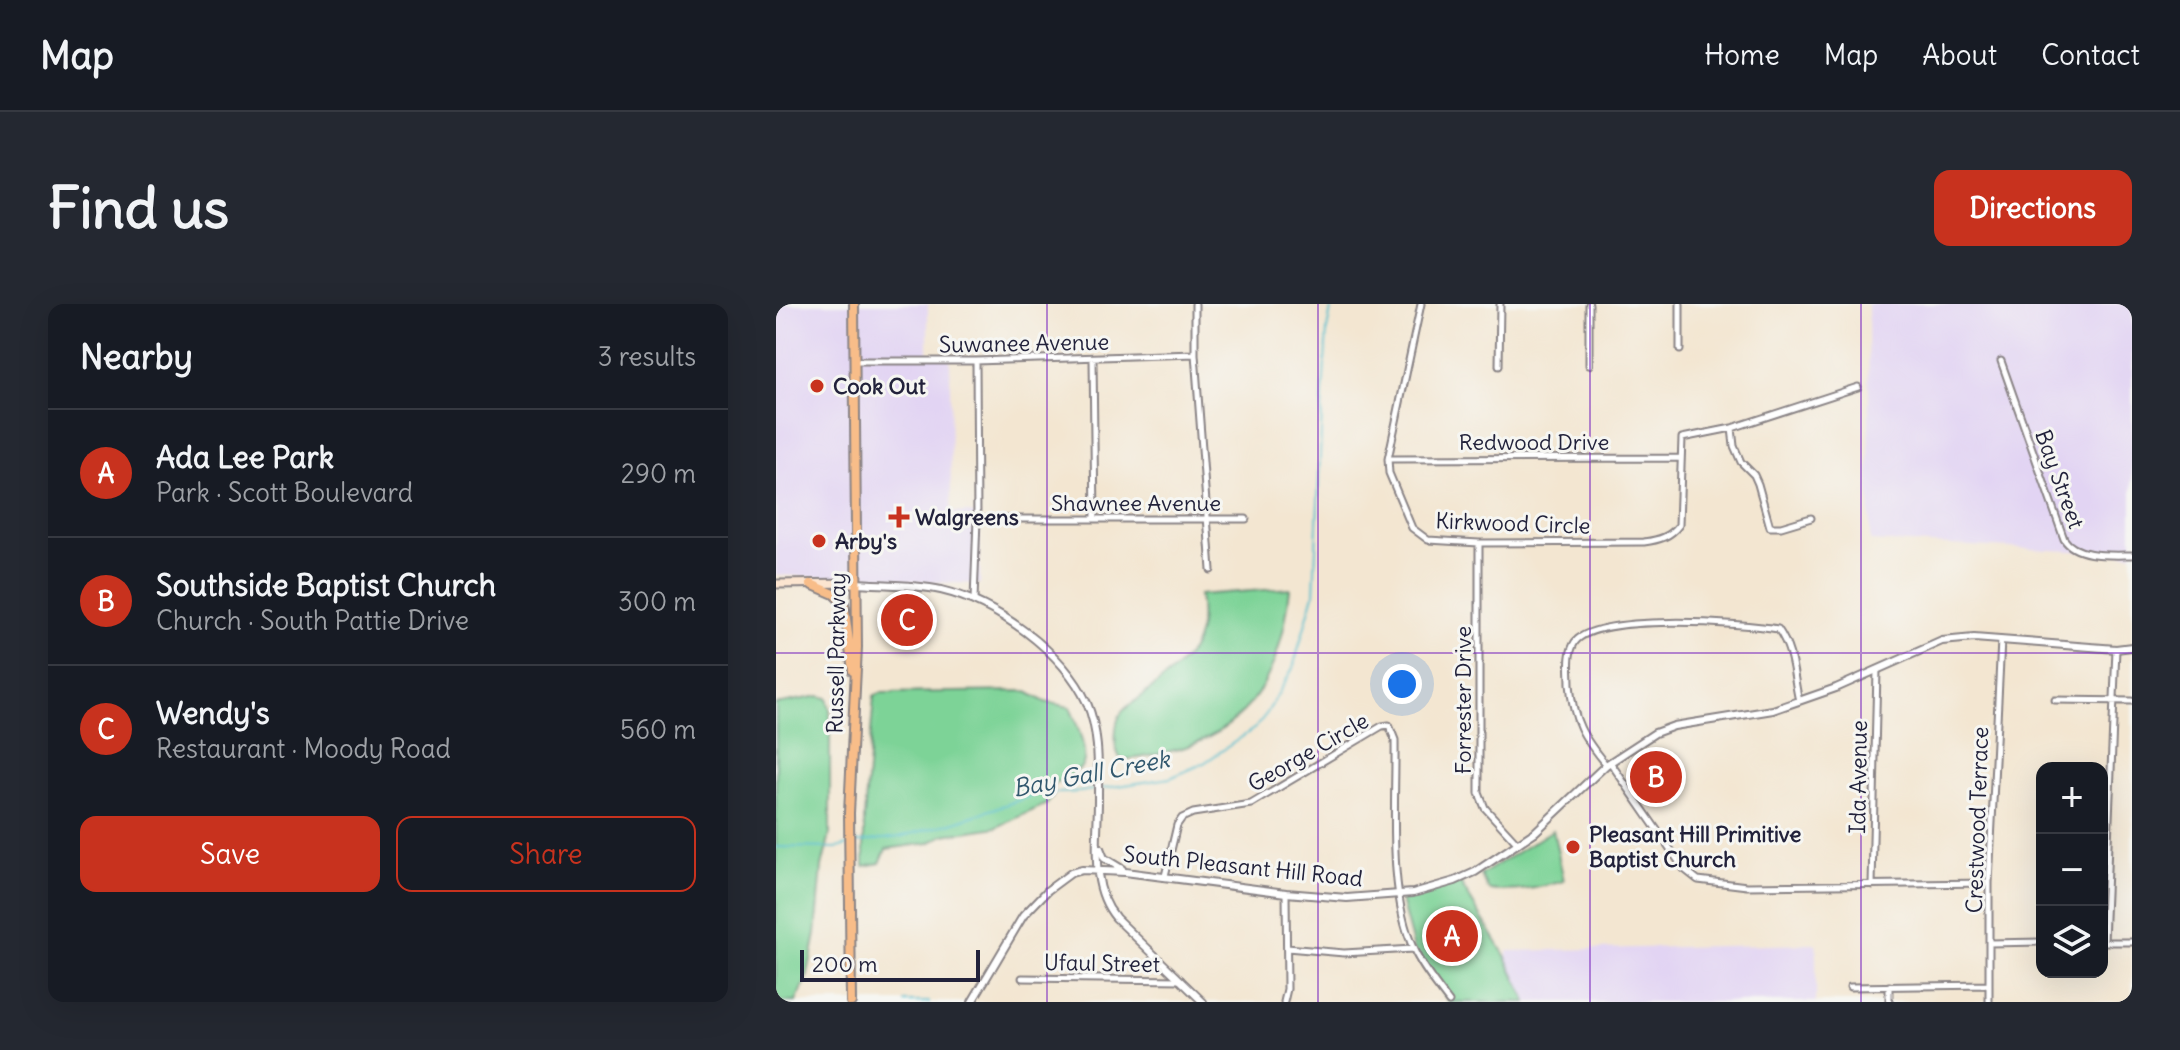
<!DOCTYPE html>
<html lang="en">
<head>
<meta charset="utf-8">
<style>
	body { margin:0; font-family:Delius,sans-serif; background:#242831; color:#f1f3f6 }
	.controls { position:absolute; right:24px; bottom:24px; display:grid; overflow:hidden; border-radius:16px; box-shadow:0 8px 32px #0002 }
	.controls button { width:72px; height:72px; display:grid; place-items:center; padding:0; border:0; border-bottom:2px solid #363941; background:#171b24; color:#f1f3f6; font:40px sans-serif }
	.scale { position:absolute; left:24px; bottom:20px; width:180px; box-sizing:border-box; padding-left:8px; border:4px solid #22223b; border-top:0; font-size:22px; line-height:28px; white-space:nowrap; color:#22223b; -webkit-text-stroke:6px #f6f6f2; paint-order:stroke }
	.you { position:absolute; left:626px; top:380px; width:28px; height:28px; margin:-20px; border:6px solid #fff; border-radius:50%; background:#1a73e8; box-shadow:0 0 0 12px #1a73e833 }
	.badge { display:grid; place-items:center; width:52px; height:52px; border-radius:50%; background:#c8321e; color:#fff; font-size:26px; font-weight:700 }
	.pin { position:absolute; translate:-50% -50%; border:4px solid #fff; box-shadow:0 2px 8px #0006 }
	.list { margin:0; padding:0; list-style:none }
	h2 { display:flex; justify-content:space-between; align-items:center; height:104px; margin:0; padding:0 32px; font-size:34px }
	h2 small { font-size:26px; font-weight:400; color:#9ea1a6 }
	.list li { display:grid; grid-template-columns:52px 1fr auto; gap:24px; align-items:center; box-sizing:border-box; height:128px; padding:0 32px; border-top:2px solid #363941 }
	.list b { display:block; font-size:30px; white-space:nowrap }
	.list p { margin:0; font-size:26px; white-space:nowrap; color:#9ea1a6 }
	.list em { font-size:26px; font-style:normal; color:#9ea1a6 }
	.actions { display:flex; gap:16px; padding:24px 32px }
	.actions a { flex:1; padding:18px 0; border:2px solid #c8321e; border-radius:16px; text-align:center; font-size:28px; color:#c8321e }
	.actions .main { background:#c8321e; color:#fff }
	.icon { flex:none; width:44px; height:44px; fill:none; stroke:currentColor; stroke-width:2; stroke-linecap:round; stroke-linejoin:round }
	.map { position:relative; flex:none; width:1356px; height:698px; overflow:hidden; border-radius:16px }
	header { display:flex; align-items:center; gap:48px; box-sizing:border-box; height:112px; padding:0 40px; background:#171b24; border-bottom:2px solid #363941 }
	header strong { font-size:38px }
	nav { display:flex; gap:44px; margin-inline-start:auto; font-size:28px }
	.intro { display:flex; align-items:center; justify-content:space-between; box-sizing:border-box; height:192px; padding:0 48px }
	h1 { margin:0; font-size:56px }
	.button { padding:20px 36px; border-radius:16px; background:#c8321e; color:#fff; font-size:28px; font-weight:700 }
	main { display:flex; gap:48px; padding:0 48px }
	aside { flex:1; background:#171b24; border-radius:16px; box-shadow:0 8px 32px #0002 }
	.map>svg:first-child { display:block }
	.built { fill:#e2d4f3 }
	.green { fill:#7dd397; stroke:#507a69; stroke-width:2 }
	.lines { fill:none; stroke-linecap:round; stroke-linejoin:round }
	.stream { stroke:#51bdcd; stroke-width:2 }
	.minor-casing { stroke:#8a8486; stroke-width:9 }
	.tertiary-casing { stroke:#8a8486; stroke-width:10 }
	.secondary-casing { stroke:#8a8486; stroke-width:11 }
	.primary-casing { stroke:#8a8486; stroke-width:12 }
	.minor { stroke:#fff; stroke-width:5 }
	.tertiary { stroke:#fff; stroke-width:6 }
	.secondary { stroke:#fce5d0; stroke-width:7 }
	.primary { stroke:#f8bd89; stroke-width:8 }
	.grid { fill:none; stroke:#7b2cbf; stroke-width:2; stroke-opacity:0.55 }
	.poi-dot { fill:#c8321e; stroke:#f6f6f2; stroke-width:3 }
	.labels { text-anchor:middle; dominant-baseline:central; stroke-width:6; stroke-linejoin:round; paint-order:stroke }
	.street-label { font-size:22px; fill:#22223b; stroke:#f6f6f2 }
	.poi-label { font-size:22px; font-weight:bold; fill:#22223b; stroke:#f6f6f2; text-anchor:start }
	.water-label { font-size:24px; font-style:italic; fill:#32586e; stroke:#f6f6f2 }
</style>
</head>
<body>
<header>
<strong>Map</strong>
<nav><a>Home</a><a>Map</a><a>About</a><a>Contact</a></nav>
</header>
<div class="intro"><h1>Find us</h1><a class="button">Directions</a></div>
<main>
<aside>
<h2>Nearby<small>3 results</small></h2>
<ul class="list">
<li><span class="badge">A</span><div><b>Ada Lee Park</b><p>Park · Scott Boulevard</p></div><em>290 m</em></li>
<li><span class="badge">B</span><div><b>Southside Baptist Church</b><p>Church · South Pattie Drive</p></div><em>300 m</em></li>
<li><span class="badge">C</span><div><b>Wendy's</b><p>Restaurant · Moody Road</p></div><em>560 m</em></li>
</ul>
<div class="actions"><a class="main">Save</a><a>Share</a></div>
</aside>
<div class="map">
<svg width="1356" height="698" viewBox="0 0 1356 698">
	<rect width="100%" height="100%" fill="#f6f6f2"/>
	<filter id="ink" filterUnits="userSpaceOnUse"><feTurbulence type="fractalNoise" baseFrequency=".0125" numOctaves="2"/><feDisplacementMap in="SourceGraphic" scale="16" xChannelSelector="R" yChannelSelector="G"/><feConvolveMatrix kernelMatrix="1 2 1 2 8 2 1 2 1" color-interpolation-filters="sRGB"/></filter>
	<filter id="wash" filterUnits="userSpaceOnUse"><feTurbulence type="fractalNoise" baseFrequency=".006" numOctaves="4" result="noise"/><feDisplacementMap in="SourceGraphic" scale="32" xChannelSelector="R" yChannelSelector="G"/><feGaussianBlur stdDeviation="1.8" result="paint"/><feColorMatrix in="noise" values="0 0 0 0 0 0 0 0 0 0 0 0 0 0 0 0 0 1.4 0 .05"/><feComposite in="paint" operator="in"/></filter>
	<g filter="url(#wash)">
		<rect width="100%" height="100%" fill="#f3e6d1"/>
		<!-- built -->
		<path class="built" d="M0,0H152V49L174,52L175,208L204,210V280L0,271Z
			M1092,0H1356V250L1094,237Z
			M1040,640V698H751L730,653L732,647Z"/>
		<!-- green -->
		<path class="green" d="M514,284C506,367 476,431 387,449C373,452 359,456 345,455C337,445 338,418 346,408C351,402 360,397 366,392C381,380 400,367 412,351C426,333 426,312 423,291Z
			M249,387L269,398L294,403C299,416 314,450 306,462C301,469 286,475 278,481L276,494L271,500L221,523L168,531L153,539L110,545L104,559L88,562V514L98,392L104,389Z
			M43,392L51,394L54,406V530L46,563L40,630L31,675L20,698H0V400Z
			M777,526L788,577C762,584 741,589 713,586L705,571Z
			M683,577L730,653L751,698H673L638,645L624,593Z"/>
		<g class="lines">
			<!-- stream -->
			<path class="stream" d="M78,539L123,533L179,518L261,490L303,488L394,474L428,459L479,424L491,409L517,364L538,290L546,105L551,26L556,0
				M0,543L62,544L72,541
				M129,698H153"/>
		</g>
	</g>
	<g filter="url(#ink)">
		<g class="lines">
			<!-- minor casing -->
			<g class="minor-casing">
				<path id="minor" d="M419,0V50L435,266
					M645,0L612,155L613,169L636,224L652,236L703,239L868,238C883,236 894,233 903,221L906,134L956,124L1082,83
					M904,0V46
					M317,55L319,215
					M79,57H200L419,50
					M1225,57L1288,235C1300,254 1335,251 1356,251
					M813,61V0
					M723,62L724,0
					M956,124L958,142L965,158L978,171L982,180L994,223H1005L1035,214
					M613,155L904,154
					M201,215H470
					M703,239V489L709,504L742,540
					M198,296L201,215L200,57
					M1279,396L1356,397
					M834,458L908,565L922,576L971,582L1213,579
					M830,461C807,433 797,417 794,380C794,366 791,350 799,338C821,309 967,319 1002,325C1018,348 1017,372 1023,397
					M389,572L401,521L406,514L417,509L475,500L606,422L613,421L619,436C620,499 611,588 638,646C647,665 660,681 673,698
					M1096,581L1101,366
					M1327,638H1356
					M1328,638L1340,345
					M1213,639L1266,638
					M511,644L568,649L637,645
					M246,674L405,676
					M1113,682V698
					M1074,683L1212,681
					M508,698L511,685L510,589
					M1213,698V579L1225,336"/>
			</g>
			<!-- tertiary casing -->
			<g class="tertiary-casing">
				<path id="tertiary" d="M79,279C108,281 137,280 165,286C220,299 287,347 311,399C324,429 322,465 322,496C322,536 313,582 340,614L427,698
					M324,544L328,554L346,565
					M196,698L247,612L272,586L295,569L306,566L349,568L510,589L571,594L637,589L679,577L699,568L759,528L830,461L879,429L898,422L997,406L1060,384L1166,337L1198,334L1340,345L1356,343"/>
			</g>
			<!-- secondary casing -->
			<g class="secondary-casing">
				<path id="secondary" d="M0,280L79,279"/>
			</g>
			<!-- primary casing -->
			<g class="primary-casing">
				<path id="primary" d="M35,280L58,290L68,300L77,367
					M75,698L73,509L81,343L78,0"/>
			</g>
			<!-- minor -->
			<use href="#minor" class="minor"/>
			<!-- tertiary -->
			<use href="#tertiary" class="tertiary"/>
			<!-- secondary -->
			<use href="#secondary" class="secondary"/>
			<!-- primary -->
			<use href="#primary" class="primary"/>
		</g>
	</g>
	<!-- grid -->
	<path class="grid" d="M271,0V698M542,0V698M814,0V698M1085,0V698M0,349H1356"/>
	<!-- markers -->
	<g class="poi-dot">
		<circle cx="41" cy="82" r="8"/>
		<path d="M119 201h8v8h8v8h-8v8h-8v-8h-8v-8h8z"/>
		<circle cx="43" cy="237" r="8"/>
		<circle cx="797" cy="543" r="8"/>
	</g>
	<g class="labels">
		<!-- street labels -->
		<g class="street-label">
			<text transform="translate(248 39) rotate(-1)">Suwanee Avenue</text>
			<text x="758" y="138">Redwood Drive</text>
			<text transform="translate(1284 175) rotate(70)">Bay Street</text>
			<text x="360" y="199">Shawnee Avenue</text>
			<text transform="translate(737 219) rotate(2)">Kirkwood Circle</text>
			<text transform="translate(60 349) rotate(-89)">Russell Parkway</text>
			<text transform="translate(687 396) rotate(-90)">Forrester Drive</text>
			<text transform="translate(532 448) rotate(-30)">George Circle</text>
			<text transform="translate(1082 473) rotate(-89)">Ida Avenue</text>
			<text transform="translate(1201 516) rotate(-88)">Crestwood Terrace</text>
			<text transform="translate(467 562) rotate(6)">South Pleasant Hill Road</text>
			<text transform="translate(326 659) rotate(1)">Ufaul Street</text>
		</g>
		<!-- poi labels -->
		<g class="poi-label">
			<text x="57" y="82">Cook Out</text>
			<text x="139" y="213">Walgreens</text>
			<text x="59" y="237">Arby's</text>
			<text x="813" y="530">Pleasant Hill Primitive<tspan x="813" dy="25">Baptist Church</tspan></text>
		</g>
		<!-- water labels -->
		<g class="water-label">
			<text transform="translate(315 469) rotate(-11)">Bay Gall Creek</text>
		</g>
	</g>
</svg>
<div class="controls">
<button>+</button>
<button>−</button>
<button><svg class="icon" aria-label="layers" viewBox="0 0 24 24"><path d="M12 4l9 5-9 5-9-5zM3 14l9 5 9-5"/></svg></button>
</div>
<div class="scale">200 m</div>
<div class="you"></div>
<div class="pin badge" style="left:676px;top:632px">A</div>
<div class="pin badge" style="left:880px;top:473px">B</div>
<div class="pin badge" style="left:131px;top:316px">C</div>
</div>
</main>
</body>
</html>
